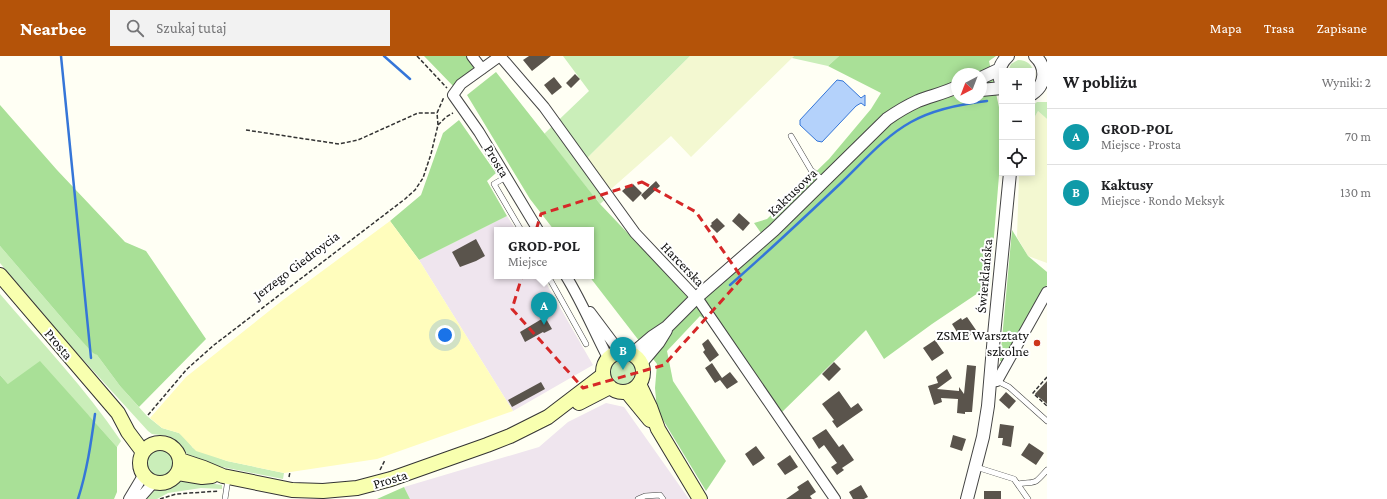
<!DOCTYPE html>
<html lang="pl">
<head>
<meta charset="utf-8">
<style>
	body { margin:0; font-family:"Crimson Pro",serif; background:#f2f2f2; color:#202124 }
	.controls { position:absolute; right:12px; top:12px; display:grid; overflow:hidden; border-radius:0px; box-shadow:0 2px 10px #0003 }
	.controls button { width:36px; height:36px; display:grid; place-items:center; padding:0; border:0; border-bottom:1px solid #e0e0e0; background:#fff; color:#202124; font:20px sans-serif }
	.compass { position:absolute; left:951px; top:12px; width:36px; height:36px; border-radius:50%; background:#fff; box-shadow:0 2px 10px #0003; rotate:222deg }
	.you { position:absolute; left:445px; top:279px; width:14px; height:14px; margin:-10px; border:3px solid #fff; border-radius:50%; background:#1a73e8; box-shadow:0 0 0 6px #1a73e833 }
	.badge { display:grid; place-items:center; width:26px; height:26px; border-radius:50%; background:#b45309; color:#fff; font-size:13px; font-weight:700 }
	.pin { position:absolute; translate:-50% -33px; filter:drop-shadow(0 1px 2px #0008) }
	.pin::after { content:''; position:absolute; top:21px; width:14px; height:12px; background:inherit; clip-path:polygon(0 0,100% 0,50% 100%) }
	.popup { position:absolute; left:494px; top:171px; width:100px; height:52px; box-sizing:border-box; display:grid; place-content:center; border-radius:0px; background:#fff; filter:drop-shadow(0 1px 3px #0005); font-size:13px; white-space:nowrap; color:#757577 }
	.popup b { font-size:15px; color:#202124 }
	.popup::after { content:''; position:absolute; left:50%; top:100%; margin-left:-8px; border:8px solid transparent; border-top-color:#fff }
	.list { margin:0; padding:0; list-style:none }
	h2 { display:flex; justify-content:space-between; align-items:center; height:52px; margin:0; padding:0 16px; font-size:17px }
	h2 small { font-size:13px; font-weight:400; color:#757577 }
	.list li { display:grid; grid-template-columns:26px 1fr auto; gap:12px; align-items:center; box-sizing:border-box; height:56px; padding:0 16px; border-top:1px solid #e0e0e0 }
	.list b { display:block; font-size:15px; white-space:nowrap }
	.list p { margin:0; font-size:13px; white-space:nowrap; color:#757577 }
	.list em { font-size:13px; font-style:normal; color:#757577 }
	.icon { flex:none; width:22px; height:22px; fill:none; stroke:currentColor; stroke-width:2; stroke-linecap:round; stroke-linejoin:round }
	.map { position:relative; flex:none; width:1047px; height:443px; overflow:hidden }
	header { display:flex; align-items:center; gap:24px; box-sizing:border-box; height:56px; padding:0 20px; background:#b45309; color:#fff }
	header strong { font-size:19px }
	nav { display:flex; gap:22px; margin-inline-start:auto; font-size:14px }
	.search { width:280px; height:36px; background:#f2f2f2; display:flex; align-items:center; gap:10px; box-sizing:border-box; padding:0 14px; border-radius:0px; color:#757577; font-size:15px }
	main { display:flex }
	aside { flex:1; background:#fff }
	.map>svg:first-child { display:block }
	.industrial { fill:#efe5ee }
	.farmland { fill:#f3f8d1 }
	.green { fill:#caeeb9 }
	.forest { fill:#a9e097; fill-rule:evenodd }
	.sand { fill:#fffdbd }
	.water { fill:#b4d2fb; stroke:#3576d8 }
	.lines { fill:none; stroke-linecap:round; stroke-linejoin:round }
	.stream { stroke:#3576d8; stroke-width:2.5 }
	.building { fill:#5a544c }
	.service-casing { stroke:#444; stroke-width:6 }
	.minor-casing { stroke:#444; stroke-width:12 }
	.tertiary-casing { stroke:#444; stroke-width:14 }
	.secondary-casing { stroke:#333; stroke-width:16 }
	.path { stroke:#333; stroke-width:1.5; stroke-dasharray:4 2; stroke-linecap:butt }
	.service { stroke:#fff; stroke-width:5 }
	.minor { stroke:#fff; stroke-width:10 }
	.tertiary { stroke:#fff; stroke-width:12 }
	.secondary { stroke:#f8ffaf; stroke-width:14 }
	.marked { fill:none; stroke:#d62828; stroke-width:3; stroke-dasharray:8 5; stroke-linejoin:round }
	.poi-dot { fill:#cd371c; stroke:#fff; stroke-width:1.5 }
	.labels { text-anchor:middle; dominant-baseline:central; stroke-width:4; stroke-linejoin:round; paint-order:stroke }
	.street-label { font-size:14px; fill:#111; stroke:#fff }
	.poi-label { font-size:14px; fill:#111; stroke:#fff; text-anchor:end }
</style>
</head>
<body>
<header>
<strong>Nearbee</strong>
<div class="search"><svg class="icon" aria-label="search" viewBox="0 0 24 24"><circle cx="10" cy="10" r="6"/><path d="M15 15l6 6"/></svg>Szukaj tutaj</div>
<nav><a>Mapa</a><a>Trasa</a><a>Zapisane</a></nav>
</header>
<main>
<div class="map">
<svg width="1047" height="443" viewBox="0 0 1047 443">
	<rect width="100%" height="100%" fill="#fffff4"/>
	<!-- industrial -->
	<path class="industrial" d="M507,160L516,174H497V220H542L593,309L513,355L419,204Z
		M606,347L624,351L689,443H410L404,431L539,391L568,366Z"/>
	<!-- farmland -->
	<path class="farmland" d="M690,0H794L691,101L671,80L610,134L583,106Z
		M1038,55L1047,63V207L1028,200L1017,181L1019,120L1020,117H1032V66Z"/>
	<!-- green -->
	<path class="green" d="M563,0H690L583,106L608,141L600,148L544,78L589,35Z
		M794,0H839L828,10L792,2Z
		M1018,4C1030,4 1036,13 1032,24V15H1008L1011,8Z
		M1037,46H1047V63L1038,55L1032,66V50Z
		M0,190L79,282L97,299L120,330L147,360L162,372L179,377L185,381L193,392L227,405L284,417L283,423L222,411L189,401L180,388L175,384L168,380L152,378L148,375L77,297L0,207Z
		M0,238C42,287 85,332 121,385L117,391L89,360L8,328L0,319Z
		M609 315a14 14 0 1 1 28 0a14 14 0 1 1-28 0Z
		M146 406a14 14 0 1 1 28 0a14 14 0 1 1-28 0Z
		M187,424L222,429V433L201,432L168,437L157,443H146L155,434L169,432L178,426Z"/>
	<!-- forest -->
	<path class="forest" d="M424,0H467L476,12L456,33Z
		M839,0H996L989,5L1002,65V83L990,229L932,268L884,303L866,274L780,358L721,274L700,260L667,295L673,325L726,405L706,435L657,354L655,332L657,308L589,220H591V174H554L530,143L467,39L496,16L600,148L694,247L761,177L754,167L767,163L829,103L871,53L881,37L828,10ZM957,18H981V42H957Z
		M0,49L57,114L125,186L146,195L206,283L139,351L120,330L97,299L93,297L79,282L0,190Z
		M459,64L496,117L487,125L507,160L419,204L390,165L421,139L443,77Z
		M1012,174L1028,200L1047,216V229L1003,305H1000Z
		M40,305L117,391V436L114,443H0V319L8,328Z
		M404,431L410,443H377Z"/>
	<!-- sand -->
	<path class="sand" d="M390,165L419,204L513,355L377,403L284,417L227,405L196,395L179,377L162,372L150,362L186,321L283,244Z"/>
	<!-- water -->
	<path class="water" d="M837,24L843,25L861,42L865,39V50L861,47L856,50L822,86L817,85L800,69V64Z"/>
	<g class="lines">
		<!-- stream -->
		<path class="stream" d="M61,0L91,302
			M384,0L410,23
			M730,229C768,196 805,161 842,126C864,105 884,81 911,66C934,53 961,48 987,45
			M78,443C87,415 91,387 95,358"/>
	</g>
	<!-- building -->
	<path class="building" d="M529,0H551L532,15L523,4Z
		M575,18L580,23L571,32L566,27Z
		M554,21L562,31L552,39L544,29Z
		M656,125L660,130L645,144L641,139Z
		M633,128L642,137L633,146L622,135L629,129L630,131Z
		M739,157L750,167L743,175L732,165Z
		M717,162L725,170L717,177L710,170L712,168L711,167Z
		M476,183L485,200L476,205L460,211L452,196Z
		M545,261L552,273L544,277L543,276L525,286L520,276Z
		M967,261L976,274L965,283L959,275L957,276L952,268L961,262L962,264Z
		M708,283L719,299L710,306L703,296L705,294L702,288Z
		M935,284L944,297L932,305L923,292Z
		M834,306L841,313L829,325L822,318Z
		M712,307L722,322L730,316L738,326L727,333L720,324L715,327L705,312Z
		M967,309L976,310L972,356H965V358L957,357L958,343L941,342L942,346L934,349L928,330L938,327L936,321L947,313L952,322L937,333L959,335V331L964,338Z
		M1047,325V348L1035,338Z
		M541,326L545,333L512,351L508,344Z
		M839,335L851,352L858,347L863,354L837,372L832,365L834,364L822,348Z
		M1006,336L1016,345L1009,353L999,344Z
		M1000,368L1014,370L1011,391L1002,389L1003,382H998Z
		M826,373L839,391L843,388L854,404L842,412L844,414L837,419L831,411L837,407L824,389L819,393L812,382Z
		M953,379L966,383L962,395L950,391Z
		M1029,387L1044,397L1036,409L1021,399Z
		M756,390L765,402L753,410L745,398Z
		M790,399L798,411L785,419L777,408Z
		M808,424L816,436L810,440L812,443H786L799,434L797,431Z
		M861,429L868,441L864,443H853L849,436Z
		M984,435H1001V443H984Z"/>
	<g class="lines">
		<!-- service casing -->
		<g class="service-casing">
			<path id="service" d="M791,80L811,114L824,125
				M506,121L494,128L521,174
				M548,220L586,288
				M997,325L1009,331L1047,365
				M976,411L1014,423L1028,443
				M1018,428C1037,425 1033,430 1047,414
				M225,443L228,423
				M638,443L645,440L660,439L663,443"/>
		</g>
		<!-- minor casing -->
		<g class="minor-casing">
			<path id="minor" d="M472,0L482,13
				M500,0L544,51L635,177L700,246L835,443
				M500,0L461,28L453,39L479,76L538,174
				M566,220C582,246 594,275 608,302
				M590,256L620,296
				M990,326L997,325L1047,236
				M129,443L144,418
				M139,443L154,426"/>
		</g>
		<!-- tertiary casing -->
		<g class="tertiary-casing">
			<path id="tertiary" d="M981,22L1000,13
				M1002,29C997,18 999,8 1008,0
				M981,34L1002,32
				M1032,38C1046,29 1047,11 1035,0
				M632,298L652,281L667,271L696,242L774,174L887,63C897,56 907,50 918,45C931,40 944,37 957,31
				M642,306L658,287L666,274
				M967,443L983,381L988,350L994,279L1010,117"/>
		</g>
		<!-- secondary casing -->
		<g class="secondary-casing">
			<path id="secondary" d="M0,219L118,357L128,376L143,396
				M603 316a20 20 0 1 1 40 0a20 20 0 1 1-40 0Z
				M639,328L650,351L658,373L700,443
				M627,336L650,364
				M579,347L610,331
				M140 407a20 20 0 1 1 40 0a20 20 0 1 1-40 0Z
				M180,404L204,412L223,420L292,434L323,435L357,432L391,423L487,389L510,380L548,361L603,319
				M178,417L202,421L212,420"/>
		</g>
		<!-- path -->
		<path class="path" d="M417,0L447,32
			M438,69L446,61L453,57
			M246,74L339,88L358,84L418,57H437
			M1047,321L1033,337L1047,350
			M148,359L187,313L214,289L405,143L415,134L423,122L431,98L438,69L437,57L444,41
			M380,414L385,404
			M289,421L290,416
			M160,443L176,438L219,435"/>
		<!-- service -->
		<use href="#service" class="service"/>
		<!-- minor -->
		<use href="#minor" class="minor"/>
		<!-- tertiary -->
		<use href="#tertiary" class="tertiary"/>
		<!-- secondary -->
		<use href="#secondary" class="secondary"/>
	</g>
	<!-- marked area -->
	<path class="marked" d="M642,126L696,156L742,222L664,309L583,332L512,253L541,158Z"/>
	<!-- markers -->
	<circle class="poi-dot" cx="1037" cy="287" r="4"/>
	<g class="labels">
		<!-- street labels -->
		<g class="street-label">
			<text transform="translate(497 105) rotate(59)">Prosta</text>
			<text transform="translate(792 136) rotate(-44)">Kaktusowa</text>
			<text transform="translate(683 208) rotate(46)">Harcerska</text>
			<text transform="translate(296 209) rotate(-37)">Jerzego Giedroycia</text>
			<text transform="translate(984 220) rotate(-85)">Świerklańska</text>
			<text transform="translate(59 288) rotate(50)">Prosta</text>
			<text transform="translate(390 423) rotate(-17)">Prosta</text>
		</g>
		<!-- poi labels -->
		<g class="poi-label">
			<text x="1029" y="279">ZSME Warsztaty<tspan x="1029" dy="16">szkolne</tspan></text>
		</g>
	</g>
</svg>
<div class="controls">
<button>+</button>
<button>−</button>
<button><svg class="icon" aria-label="locate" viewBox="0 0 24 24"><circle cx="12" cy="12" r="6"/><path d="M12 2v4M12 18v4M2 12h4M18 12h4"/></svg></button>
</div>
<svg class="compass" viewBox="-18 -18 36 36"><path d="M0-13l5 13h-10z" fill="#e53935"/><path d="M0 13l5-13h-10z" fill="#757577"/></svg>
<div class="you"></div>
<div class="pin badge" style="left:544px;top:269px;background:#0f9aa8">A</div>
<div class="popup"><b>GROD-POL</b>Miejsce</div>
<div class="pin badge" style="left:623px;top:314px;background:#0f9aa8">B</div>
</div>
<aside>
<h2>W pobliżu<small>Wyniki: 2</small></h2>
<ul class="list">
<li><span class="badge" style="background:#0f9aa8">A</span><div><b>GROD-POL</b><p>Miejsce · Prosta</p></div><em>70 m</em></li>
<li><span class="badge" style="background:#0f9aa8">B</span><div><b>Kaktusy</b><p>Miejsce · Rondo Meksyk</p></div><em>130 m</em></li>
</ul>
</aside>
</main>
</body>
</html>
